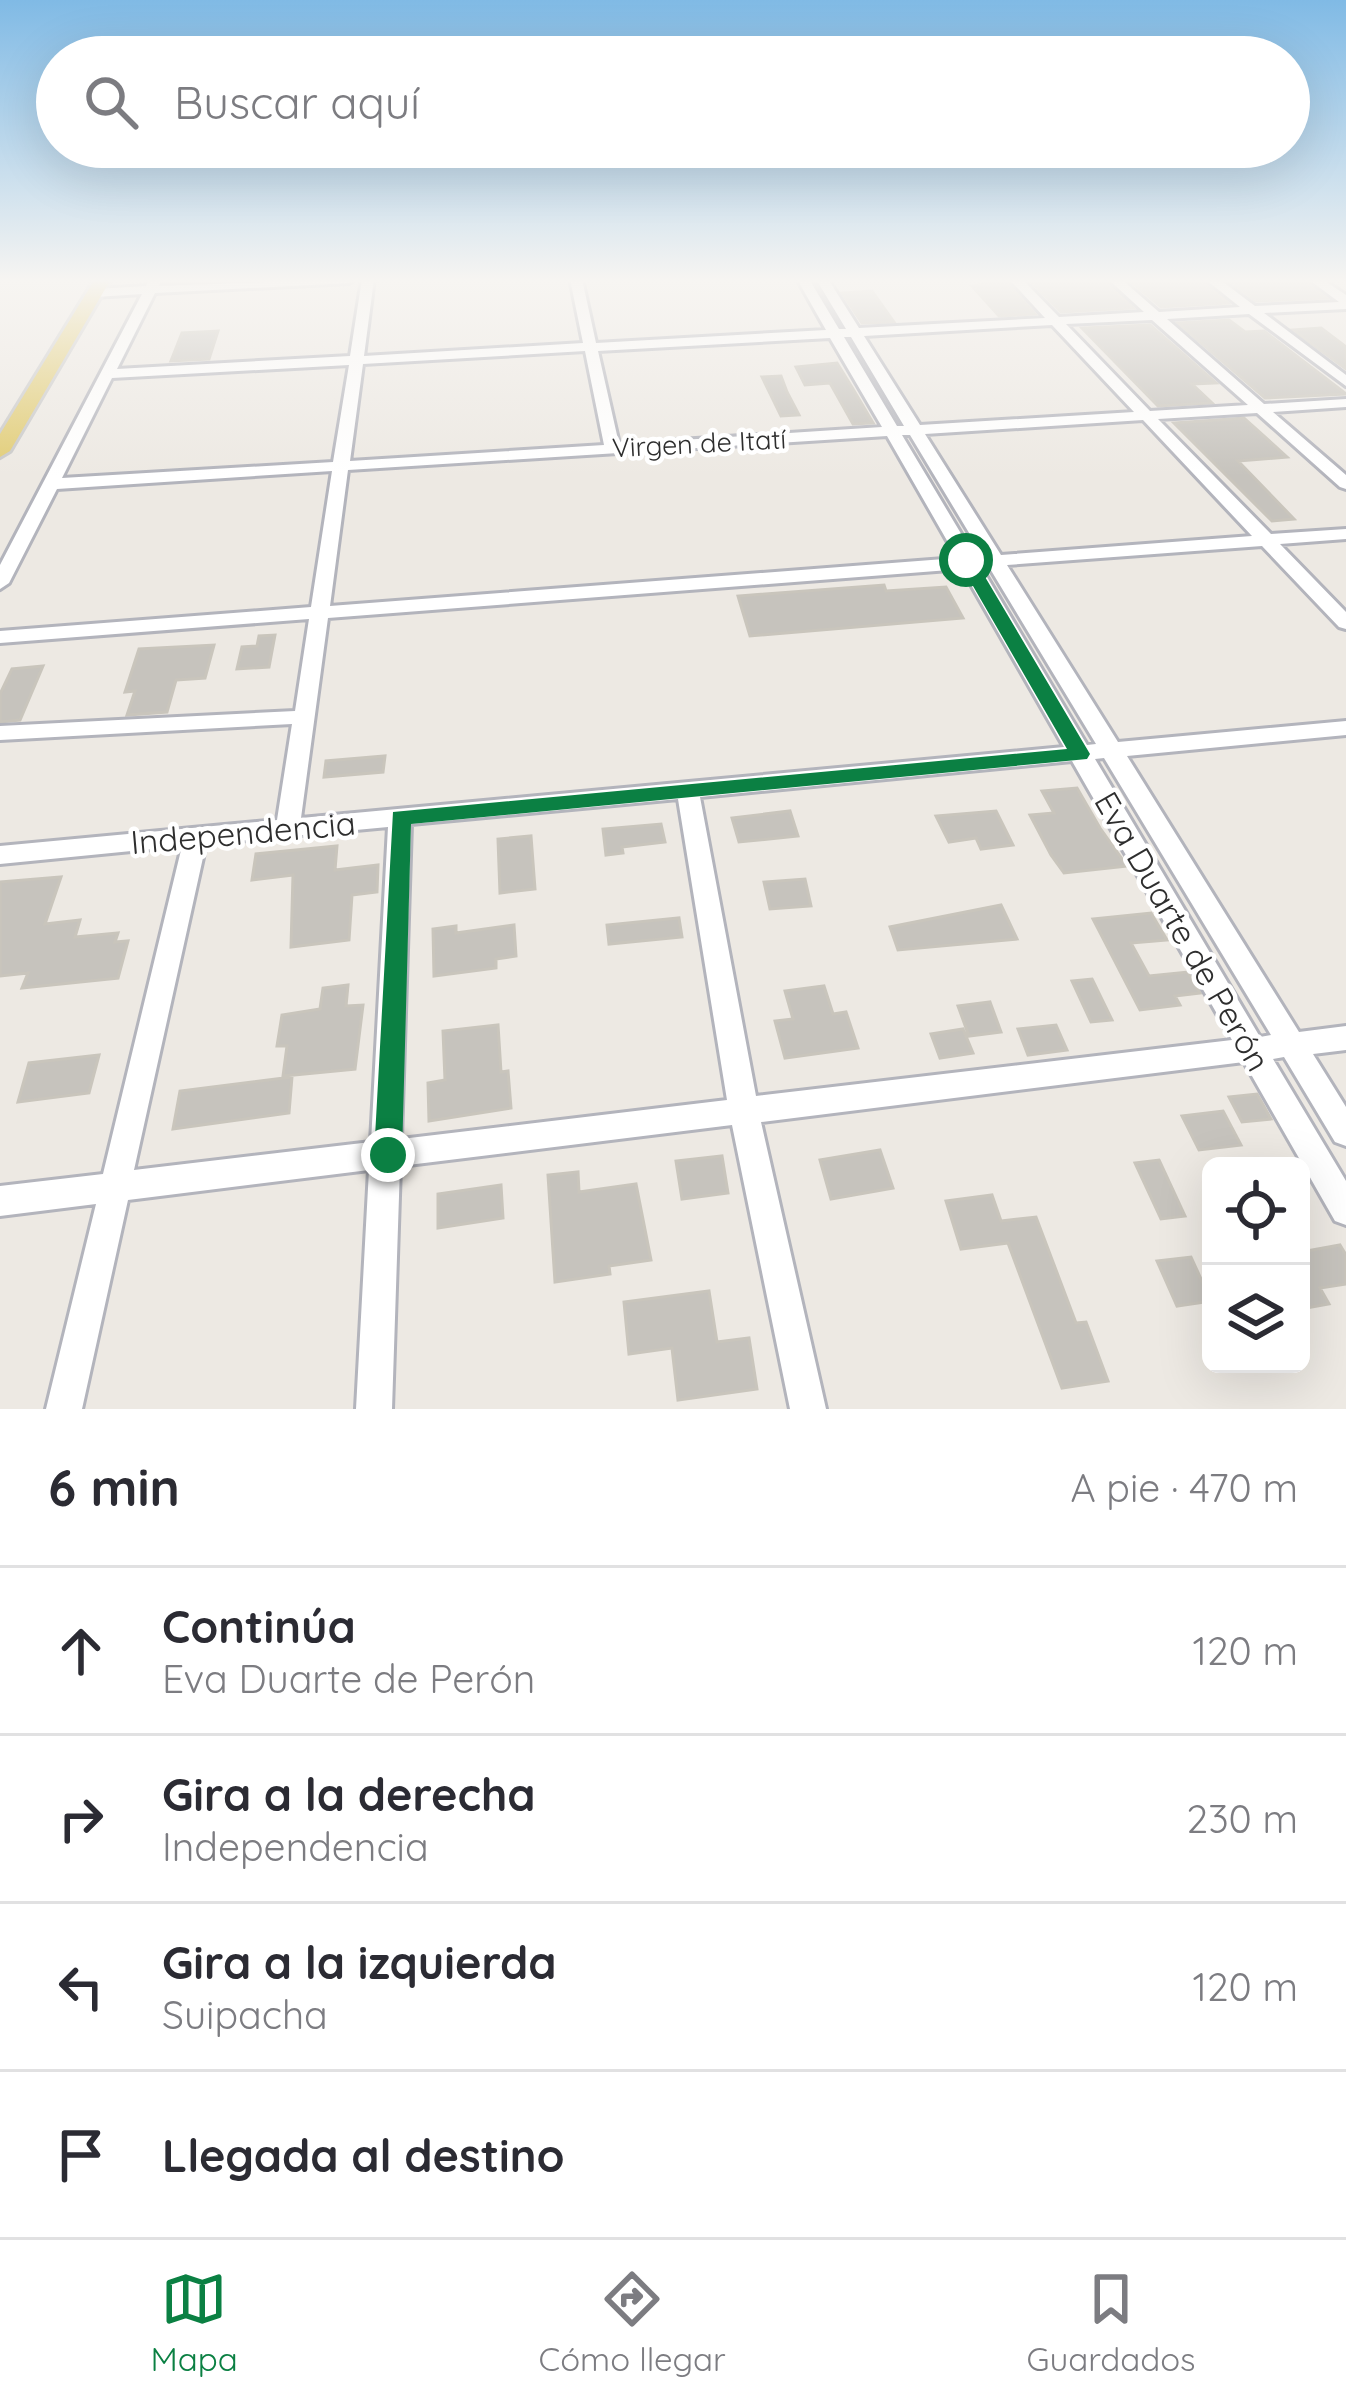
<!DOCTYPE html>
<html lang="es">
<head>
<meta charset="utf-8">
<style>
	body { margin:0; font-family:Quicksand,sans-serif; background:#f7f7f7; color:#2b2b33 }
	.controls { position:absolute; right:36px; bottom:36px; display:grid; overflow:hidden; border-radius:18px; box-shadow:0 12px 48px #0002 }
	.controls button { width:108px; height:108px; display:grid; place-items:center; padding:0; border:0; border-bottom:3px solid #e1e1e2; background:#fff; color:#2b2b33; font:60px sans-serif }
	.stop { position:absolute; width:36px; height:36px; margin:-27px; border:9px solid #0b8043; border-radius:50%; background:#fff }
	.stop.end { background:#0b8043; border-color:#fff; box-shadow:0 3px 12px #0008 }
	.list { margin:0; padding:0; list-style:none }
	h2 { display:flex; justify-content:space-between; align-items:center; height:156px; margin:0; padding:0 48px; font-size:51px }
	h2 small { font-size:39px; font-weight:400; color:#7c7c81 }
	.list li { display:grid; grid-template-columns:78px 1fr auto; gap:36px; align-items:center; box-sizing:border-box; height:168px; padding:0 48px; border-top:3px solid #e1e1e2 }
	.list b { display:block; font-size:45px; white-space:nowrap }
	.list p { margin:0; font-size:39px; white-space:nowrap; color:#7c7c81 }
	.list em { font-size:39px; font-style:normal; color:#7c7c81 }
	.icon { flex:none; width:66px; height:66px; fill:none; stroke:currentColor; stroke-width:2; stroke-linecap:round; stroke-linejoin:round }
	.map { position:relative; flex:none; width:1346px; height:1409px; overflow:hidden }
	.search { position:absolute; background:#fff; box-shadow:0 12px 48px #0002; left:36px; right:36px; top:36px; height:132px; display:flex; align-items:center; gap:30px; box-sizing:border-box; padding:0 42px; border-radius:66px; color:#7c7c81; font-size:45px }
	.sheet { height:828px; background:#fff }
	nav { display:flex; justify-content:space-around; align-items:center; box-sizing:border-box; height:168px; border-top:3px solid #e1e1e2; background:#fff; font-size:33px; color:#7c7c81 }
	nav a { display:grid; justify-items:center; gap:6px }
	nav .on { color:#0b8043 }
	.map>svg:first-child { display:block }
	.building { fill:#c6c3bd; stroke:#c9c5bc; stroke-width:3 }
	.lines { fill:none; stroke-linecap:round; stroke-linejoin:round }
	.minor-casing { stroke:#b3b4bc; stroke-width:6 }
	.major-casing { stroke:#c9c9c9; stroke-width:6 }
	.minor { fill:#fff; fill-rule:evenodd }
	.major { fill:#e1cc74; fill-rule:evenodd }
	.route { fill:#0b8043 }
	.labels { text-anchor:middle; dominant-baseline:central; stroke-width:9; stroke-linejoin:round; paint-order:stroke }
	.far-street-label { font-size:27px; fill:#2e2e2e; stroke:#fff }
	.street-label { font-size:33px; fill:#2e2e2e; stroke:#fff }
</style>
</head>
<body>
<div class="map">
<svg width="1346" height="1409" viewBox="0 0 1346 1409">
	<rect width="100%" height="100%" fill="#ede9e3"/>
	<!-- building -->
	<path class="building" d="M1028,279H1104L1133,308L1061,312Z
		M1128,279H1201L1228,303L1161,307Z
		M1226,279H1301L1326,298L1256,301Z
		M1005,280L1006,282L1035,314L999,316L972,286Z
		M872,291L894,322L862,323L842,293Z
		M1229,320L1245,332L1264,331L1346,394L1265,398L1178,323Z
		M1150,325L1216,383L1192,384L1212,403L1158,406L1082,328Z
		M1321,328L1346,347V369L1293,330Z
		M218,331L209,359L171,361L182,333Z
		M837,363L853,389L873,423L853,424L830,383L805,385L796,367Z
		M781,376L787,392L799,415L781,416L762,377Z
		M1244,418L1287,457L1238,461L1294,519L1272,521L1174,423Z
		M884,585L886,591L946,587L963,618L750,636L738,596Z
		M275,635L269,667L237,669L242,647L257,646L259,636Z
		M214,645L205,678L176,680L167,712L127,715L135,691L125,692L139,649Z
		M43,666L20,720L0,722V694L12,669Z
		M385,756L383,772L324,777L326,761Z
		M1077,788L1100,828L1127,866L1064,873L1051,855L1030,815L1054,813L1042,791Z
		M790,811L798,836L739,842L732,818Z
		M996,811L1013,845L981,849L976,838L949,842L936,816Z
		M661,824L665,842L622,847L623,853L606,855L603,829Z
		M531,836L535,889L500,893L498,839Z
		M337,846L335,870L378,865L377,892L352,895L349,940L291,947L293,875L252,880L256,854Z
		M61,877L45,924L80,920L75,937L118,933L115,942L128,941L118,978L22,988L28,973L0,976V882Z
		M805,879L811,906L770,909L764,882Z
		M1001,905L1017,939L898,950L890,927Z
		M1151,913L1167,940L1131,943L1149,976L1188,972L1200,993L1175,996L1180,1005L1140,1010L1093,919Z
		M679,918L682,937L609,944L607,925Z
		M514,925L516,956L496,959V968L434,976L433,929L456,926V933Z
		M1092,979L1112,1020L1091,1022L1072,981Z
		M348,985L346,1006L363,1005L355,1069L283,1076L287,1046H277L282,1015L320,1009L323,988Z
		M824,986L833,1014L846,1012L858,1048L785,1058L775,1021L793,1019L785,991Z
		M990,1002L1001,1032L969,1036L958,1006Z
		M498,1025L501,1072L508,1071L511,1108L429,1121L428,1083L445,1080L443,1031Z
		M1056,1025L1067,1050L1028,1055L1018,1029Z
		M963,1029L973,1053L940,1058L931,1034Z
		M99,1055L89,1093L18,1102L29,1063Z
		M292,1077L289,1113L173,1129L180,1091Z
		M1257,1094L1271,1119L1242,1122L1229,1097Z
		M1223,1111L1241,1145L1199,1150L1182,1116Z
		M880,1150L893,1188L831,1199L820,1160Z
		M722,1156L728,1193L682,1199L676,1161Z
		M1159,1160L1185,1216L1161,1219L1135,1163Z
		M578,1172L579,1192L636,1184L651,1260L609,1266L610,1274L555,1282L548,1175Z
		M501,1185L503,1218L438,1228V1194Z
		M992,1195L1001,1221L1036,1217L1076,1323L1086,1322L1108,1381L1062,1388L1008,1243L961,1249L946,1201Z
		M1340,1245L1346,1255V1284L1320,1288L1329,1304L1301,1309V1252Z
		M1191,1257L1211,1301L1177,1306L1157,1261Z
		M709,1291L717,1342L749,1338L757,1389L678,1400L672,1348L629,1354L624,1302Z"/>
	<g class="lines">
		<!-- minor casing -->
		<g class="minor-casing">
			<path id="minor" d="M150,279H162L159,286L355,279L349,283L155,293L117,369L350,356L362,279H374L364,356L583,343L570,279H582L596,343L826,330L797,279H809L839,329H846L816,279H828L859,328L1045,318L1009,279H1022L1059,317L1144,312L1108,279H1121L1159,312L1240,307L1205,279H1219L1255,306L1339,302L1308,279H1322L1346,295V309L1264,313L1346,375V386L1249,314L1167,319L1264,404L1346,399V407L1273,412L1346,475V489L1340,487L1257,413L1158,419L1271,534L1346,529V539L1280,544L1346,612V629L1339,627L1262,546L1007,565L1118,742L1346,721V735L1127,756L1299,1032L1346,1026V1050L1313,1054L1346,1107V1146L1335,1142L1284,1057L1273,1059L1346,1181V1225L1335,1221L1244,1062L761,1122L826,1409H790L732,1125L400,1166L392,1409H356L369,1170L128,1200L82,1409H46L96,1204L0,1216V1186L103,1174L182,846L0,864V846L277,820L292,724L0,740V726L295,711L309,619L0,643V631L311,607L332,471L57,489L9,583L0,589V565L142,294L95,297L89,293L95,289L146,286ZM1152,320L1248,405L1150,411L1066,324ZM1052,325L1134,412L920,425L864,336ZM844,337H851L904,426H897ZM830,338L882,427L619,444L598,351ZM585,351L604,445L350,461L363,364ZM349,365L333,462L62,478L112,378ZM1143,420L1252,536L1001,555L925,434ZM902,435H910L983,556L975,557ZM887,436L957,558L330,606L348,470ZM981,567H989L1096,744L1087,745ZM962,569L1064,747L301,818L328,618ZM1104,758L1271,1035L1260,1037L1095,759ZM1072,761L1232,1040L756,1096L700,797ZM678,799L727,1100L401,1139L411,824ZM388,827L371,1142L134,1170L206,844Z"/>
		</g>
		<!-- major casing -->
		<g class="major-casing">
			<path id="major" d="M95,279H111L10,451L0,457V434Z"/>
		</g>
		<!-- minor -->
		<use href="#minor" class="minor"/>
		<!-- major -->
		<use href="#major" class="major"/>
	</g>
	<!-- sky -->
	<linearGradient id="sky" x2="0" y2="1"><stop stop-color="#80bae5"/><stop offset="0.59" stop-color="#f7f5f2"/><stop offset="1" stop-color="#f7f5f2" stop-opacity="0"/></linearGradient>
	<rect width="1346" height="476" fill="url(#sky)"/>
	<!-- route -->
	<path class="route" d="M960,556L975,560L1090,754L1087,759L411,824L402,1155L398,1164L388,1168L378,1164L374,1155L393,812L1067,749L958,560Z"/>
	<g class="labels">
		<!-- far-street labels -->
		<g class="far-street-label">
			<text transform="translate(699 443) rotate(-3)">Virgen de Itatí</text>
		</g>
		<!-- street labels -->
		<g class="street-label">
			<text transform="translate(243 832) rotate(-5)">Independencia</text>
			<text transform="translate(1183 931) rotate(60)">Eva Duarte de Perón</text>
		</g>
	</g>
</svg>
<div class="controls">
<button><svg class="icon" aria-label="locate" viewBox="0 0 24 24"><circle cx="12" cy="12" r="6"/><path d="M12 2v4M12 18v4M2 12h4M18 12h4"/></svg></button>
<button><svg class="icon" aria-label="layers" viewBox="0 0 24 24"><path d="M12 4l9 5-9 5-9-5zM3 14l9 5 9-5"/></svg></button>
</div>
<div class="stop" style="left:966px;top:560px"></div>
<div class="stop end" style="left:388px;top:1155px"></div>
<div class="search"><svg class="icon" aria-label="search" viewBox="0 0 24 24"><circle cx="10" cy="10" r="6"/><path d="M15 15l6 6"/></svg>Buscar aquí</div>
</div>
<section class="sheet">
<h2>6 min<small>A pie · 470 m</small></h2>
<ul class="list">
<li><svg class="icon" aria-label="ahead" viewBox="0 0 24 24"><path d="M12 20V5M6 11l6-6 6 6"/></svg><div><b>Continúa</b><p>Eva Duarte de Perón</p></div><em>120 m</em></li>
<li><svg class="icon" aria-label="right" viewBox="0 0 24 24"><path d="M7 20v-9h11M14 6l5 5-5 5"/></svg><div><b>Gira a la derecha</b><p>Independencia</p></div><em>230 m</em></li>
<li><svg class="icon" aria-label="left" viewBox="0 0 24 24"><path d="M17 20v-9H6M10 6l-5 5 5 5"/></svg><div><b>Gira a la izquierda</b><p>Suipacha</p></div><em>120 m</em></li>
<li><svg class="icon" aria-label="arrive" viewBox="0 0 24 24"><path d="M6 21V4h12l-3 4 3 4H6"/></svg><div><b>Llegada al destino</b></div></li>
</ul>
</section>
<nav>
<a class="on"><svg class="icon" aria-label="map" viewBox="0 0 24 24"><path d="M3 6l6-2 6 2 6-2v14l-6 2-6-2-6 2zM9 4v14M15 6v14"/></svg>Mapa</a>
<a><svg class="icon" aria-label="directions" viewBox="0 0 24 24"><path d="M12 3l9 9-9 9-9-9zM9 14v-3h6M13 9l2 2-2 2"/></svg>Cómo llegar</a>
<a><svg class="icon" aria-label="saved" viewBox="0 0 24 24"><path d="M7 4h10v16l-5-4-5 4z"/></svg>Guardados</a>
</nav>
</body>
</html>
